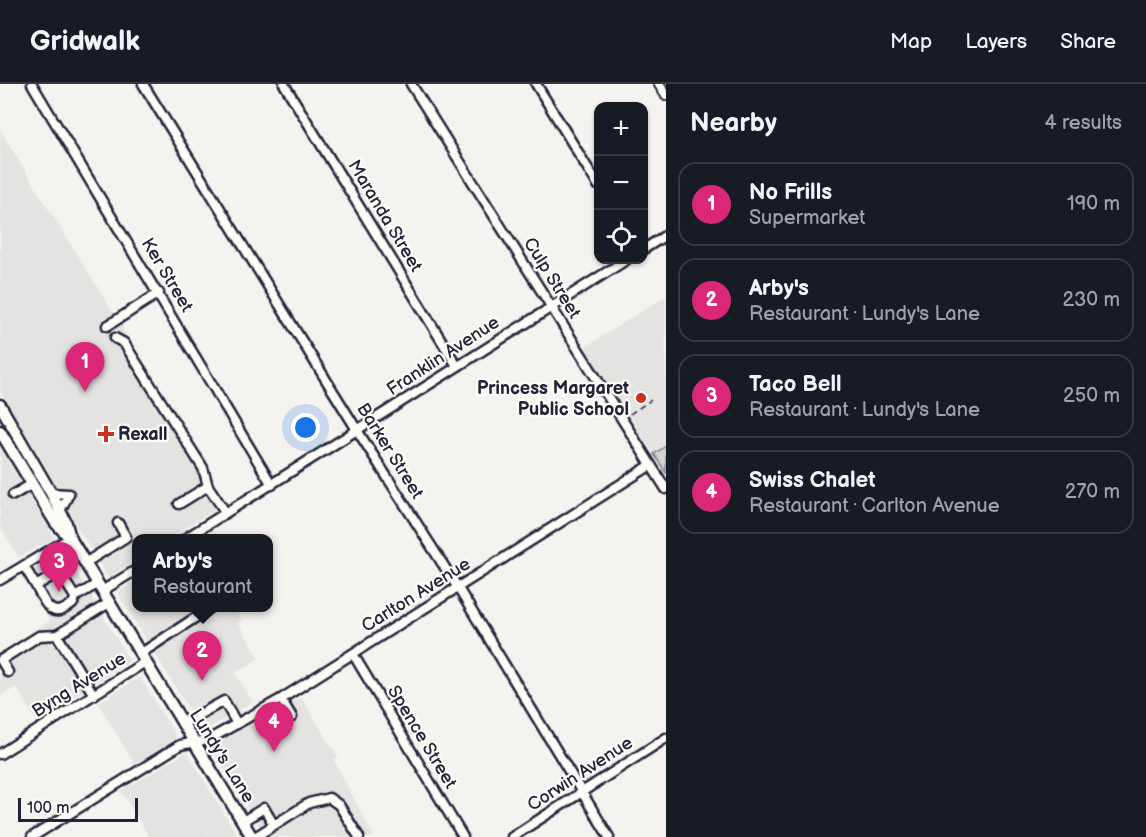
<!DOCTYPE html>
<html lang="en">
<head>
<meta charset="utf-8">
<style>
	body { margin:0; font-family:"Balsamiq Sans",sans-serif; background:#20242c; color:#f1f3f6 }
	.controls { position:absolute; right:18px; top:18px; display:grid; overflow:hidden; border-radius:12px; box-shadow:0 2px 4px #0004 }
	.controls button { width:54px; height:54px; display:grid; place-items:center; padding:0; border:0; border-bottom:2px solid #363941; background:#171b24; color:#f1f3f6; font:30px sans-serif }
	.scale { position:absolute; left:18px; bottom:15px; width:120px; box-sizing:border-box; padding-left:6px; border:3px solid #22223b; border-top:0; font-size:16px; line-height:21px; white-space:nowrap; color:#22223b; -webkit-text-stroke:4px #fdfcf7; paint-order:stroke }
	.you { position:absolute; left:306px; top:344px; width:21px; height:21px; margin:-15px; border:4px solid #fff; border-radius:50%; background:#1a73e8; box-shadow:0 0 0 9px #1a73e833 }
	.badge { display:grid; place-items:center; width:39px; height:39px; border-radius:50%; background:#db2777; color:#fff; font-size:20px; font-weight:700 }
	.pin { position:absolute; translate:-50% -50px; filter:drop-shadow(0 2px 3px #0008) }
	.pin::after { content:''; position:absolute; top:32px; width:21px; height:18px; background:inherit; clip-path:polygon(0 0,100% 0,50% 100%) }
	.popup { position:absolute; left:132px; top:450px; width:141px; height:78px; box-sizing:border-box; display:grid; place-content:center; border-radius:12px; background:#171b24; filter:drop-shadow(0 2px 4px #0005); font-size:20px; white-space:nowrap; color:#9ea1a6 }
	.popup b { font-size:22px; color:#f1f3f6 }
	.popup::after { content:''; position:absolute; left:50%; top:100%; margin-left:-12px; border:12px solid transparent; border-top-color:#171b24 }
	.list { margin:0; padding:0; list-style:none }
	h2 { display:flex; justify-content:space-between; align-items:center; height:78px; margin:0; padding:0 24px; font-size:26px }
	h2 small { font-size:20px; font-weight:400; color:#9ea1a6 }
	.list li { display:grid; grid-template-columns:39px 1fr auto; gap:18px; align-items:center; box-sizing:border-box; height:84px; margin:0 12px 12px; padding:0 12px; border:2px solid #363941; border-radius:18px }
	.list b { display:block; font-size:22px; white-space:nowrap }
	.list p { margin:0; font-size:20px; white-space:nowrap; color:#9ea1a6 }
	.list em { font-size:20px; font-style:normal; color:#9ea1a6 }
	.icon { flex:none; width:33px; height:33px; fill:none; stroke:currentColor; stroke-width:2; stroke-linecap:round; stroke-linejoin:round }
	.map { position:relative; flex:none; width:666px; height:753px; overflow:hidden }
	header { display:flex; align-items:center; gap:36px; box-sizing:border-box; height:84px; padding:0 30px; background:#171b24; border-bottom:2px solid #363941 }
	header strong { font-size:28px }
	nav { display:flex; gap:33px; margin-inline-start:auto; font-size:21px }
	main { display:flex }
	aside { flex:1; background:#171b24 }
	.map>svg:first-child { display:block }
	.built { fill:#e4e3e2 }
	.green { fill:#d5d4d5; stroke:#7c7b88; stroke-width:1.5 }
	.lines { fill:none; stroke-linecap:round; stroke-linejoin:round }
	.minor-casing { stroke:#22223b; stroke-width:13 }
	.major-casing { stroke:#22223b; stroke-width:15 }
	.path { stroke:#22223b; stroke-width:1.5; stroke-dasharray:6 4.5; stroke-linecap:butt }
	.minor { stroke:#fdfcf7; stroke-width:8 }
	.major { stroke:#fdfcf7; stroke-width:10 }
	.poi-dot { fill:#c8321e; stroke:#fdfcf7; stroke-width:2 }
	.labels { text-anchor:middle; dominant-baseline:central; stroke-width:4.5; stroke-linejoin:round; paint-order:stroke }
	.street-label { font-size:18px; fill:#22223b; stroke:#fdfcf7 }
	.poi-label { font-size:18px; font-weight:bold; fill:#22223b; stroke:#fdfcf7; text-anchor:end }
</style>
</head>
<body>
<header>
<strong>Gridwalk</strong>
<nav><a>Map</a><a>Layers</a><a>Share</a></nav>
</header>
<main>
<div class="map">
<svg width="666" height="753" viewBox="0 0 666 753">
	<rect width="100%" height="100%" fill="#f4f3ef"/>
	<filter id="ink" filterUnits="userSpaceOnUse"><feTurbulence type="fractalNoise" baseFrequency=".0167" numOctaves="2"/><feDisplacementMap in="SourceGraphic" scale="12" xChannelSelector="R" yChannelSelector="G"/><feConvolveMatrix kernelMatrix="1 2 1 2 8 2 1 2 1" color-interpolation-filters="sRGB"/></filter>
	<g filter="url(#ink)">
		<!-- built -->
		<path class="built" d="M0,46L114,230L149,208L156,219L121,242L225,419L169,454H136V476L108,494L73,436L47,385L0,307Z
			M666,212V362L654,370L582,265Z
			M0,364L54,453L19,474L0,443Z
			M64,467L130,577L36,636L16,603L0,613V568L50,537L23,492Z
			M136,496V524H234L242,536L238,539L260,574L235,589L253,618L203,648L117,508Z
			M140,593L177,654L135,681L98,619Z
			M301,613L338,673L334,676L374,753H266L211,664L214,660Z
			M187,668L238,753H149L121,707Z"/>
		<!-- green -->
		<path class="green" d="M666,362V389L654,370Z"/>
		<g class="lines">
			<!-- minor casing -->
			<g class="minor-casing">
				<path id="minor" d="M32,0L272,401
					M143,0L357,346L458,504L609,753
					M284,0L457,282
					M411,0L666,405
					M536,0L598,101
					M659,0L666,11
					M644,165L666,151
					M107,242L159,209
					M115,254L124,259L203,384L208,402
					M51,409L69,410L60,427
					M13,411L32,400
					M179,420L208,402L226,429
					M186,454L626,176
					M85,479L126,453L118,439
					M24,482L36,502L59,488L75,513L97,500
					M0,496L70,454
					M36,502C43,515 50,535 66,524C72,521 74,520 75,513
					M102,507L136,486
					M140,570L210,524
					M353,570L463,753
					M8,588L1,576L39,552L57,551
					M94,611L57,551L109,519
					M281,615L292,633
					M182,640L224,617L237,640
					M0,670L145,578
					M243,737L264,724L274,741
					M32,753L180,661L208,656L281,615L651,381
					M255,753L309,719L329,714L339,721L359,753
					M512,753L666,654"/>
			</g>
			<!-- major casing -->
			<g class="major-casing">
				<path id="major" d="M0,321L51,409L66,439L70,454
					M0,347L55,438L70,454L252,753"/>
			</g>
			<!-- path -->
			<path class="path" d="M630,330L651,316"/>
			<!-- minor -->
			<use href="#minor" class="minor"/>
			<!-- major -->
			<use href="#major" class="major"/>
		</g>
	</g>
	<!-- markers -->
	<g class="poi-dot">
		<circle cx="641" cy="314" r="6"/>
		<path d="M103 341h6v6h6v6h-6v6h-6v-6h-6v-6h6z"/>
	</g>
	<g class="labels">
		<!-- street labels -->
		<g class="street-label">
			<text transform="translate(385 132) rotate(59)">Maranda Street</text>
			<text transform="translate(167 191) rotate(59)">Ker Street</text>
			<text transform="translate(552 194) rotate(58)">Culp Street</text>
			<text transform="translate(443 272) rotate(-33)">Franklin Avenue</text>
			<text transform="translate(390 367) rotate(58)">Barker Street</text>
			<text transform="translate(416 511) rotate(-32)">Carlton Avenue</text>
			<text transform="translate(79 601) rotate(-32)">Byng Avenue</text>
			<text transform="translate(422 653) rotate(59)">Spence Street</text>
			<text transform="translate(222 672) rotate(58)">Lundy's Lane</text>
			<text transform="translate(580 690) rotate(-33)">Corwin Avenue</text>
		</g>
		<!-- poi labels -->
		<g class="poi-label">
			<text x="629" y="304">Princess Margaret<tspan x="629" dy="21">Public School</tspan></text>
			<text x="118" y="350" text-anchor="start">Rexall</text>
		</g>
	</g>
</svg>
<div class="controls">
<button>+</button>
<button>−</button>
<button><svg class="icon" aria-label="locate" viewBox="0 0 24 24"><circle cx="12" cy="12" r="6"/><path d="M12 2v4M12 18v4M2 12h4M18 12h4"/></svg></button>
</div>
<div class="scale">100 m</div>
<div class="you"></div>
<div class="pin badge" style="left:85px;top:308px">1</div>
<div class="pin badge" style="left:202px;top:597px">2</div>
<div class="popup"><b>Arby's</b>Restaurant</div>
<div class="pin badge" style="left:59px;top:508px">3</div>
<div class="pin badge" style="left:274px;top:668px">4</div>
</div>
<aside>
<h2>Nearby<small>4 results</small></h2>
<ul class="list">
<li><span class="badge">1</span><div><b>No Frills</b><p>Supermarket</p></div><em>190 m</em></li>
<li><span class="badge">2</span><div><b>Arby's</b><p>Restaurant · Lundy's Lane</p></div><em>230 m</em></li>
<li><span class="badge">3</span><div><b>Taco Bell</b><p>Restaurant · Lundy's Lane</p></div><em>250 m</em></li>
<li><span class="badge">4</span><div><b>Swiss Chalet</b><p>Restaurant · Carlton Avenue</p></div><em>270 m</em></li>
</ul>
</aside>
</main>
</body>
</html>
